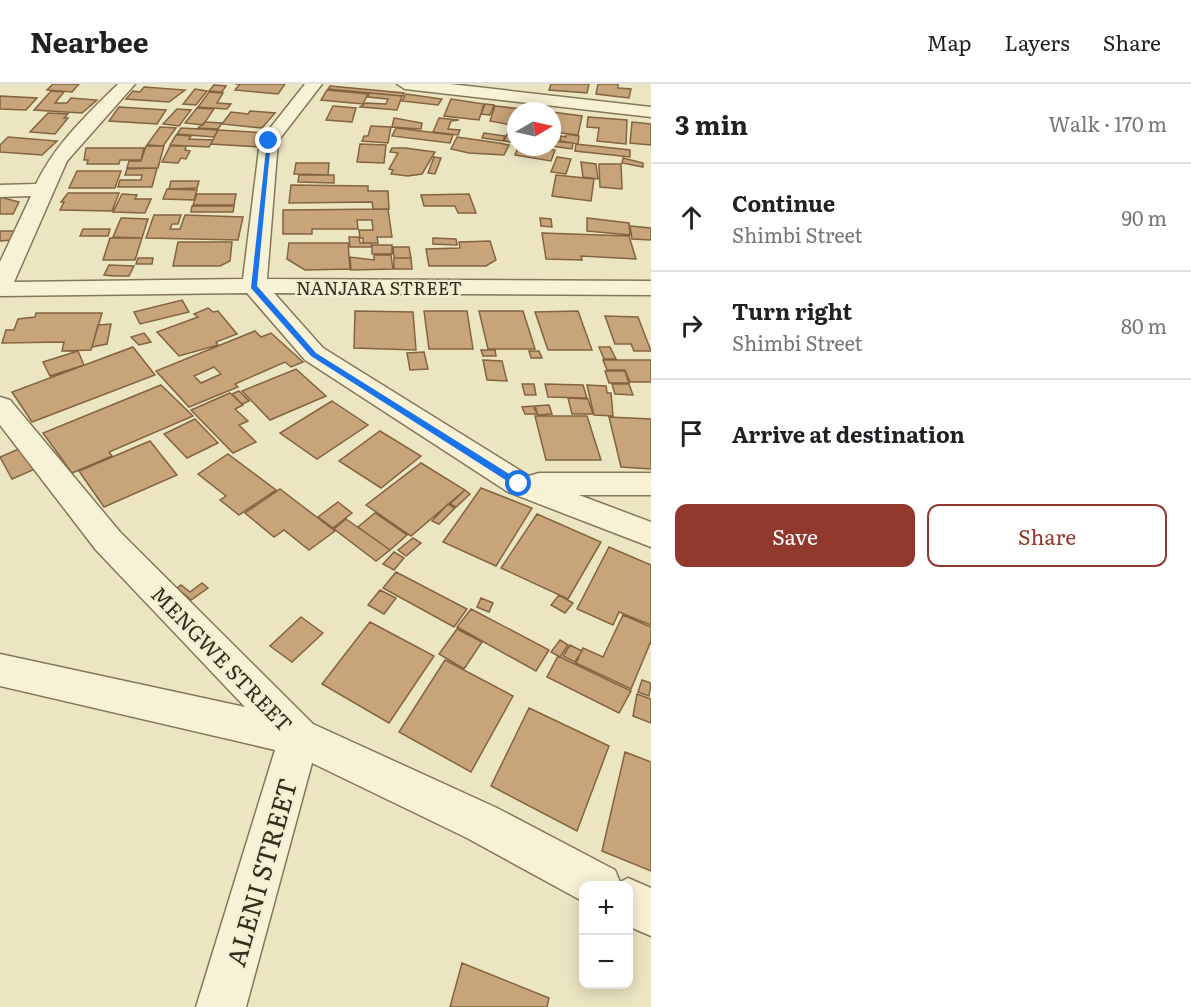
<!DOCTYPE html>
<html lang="en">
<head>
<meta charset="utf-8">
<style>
	body { margin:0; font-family:Literata,serif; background:#f2f2f2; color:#202124 }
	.controls { position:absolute; right:18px; bottom:18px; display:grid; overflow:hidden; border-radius:12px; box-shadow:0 3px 15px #0003 }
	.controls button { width:54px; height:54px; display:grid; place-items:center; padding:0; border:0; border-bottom:2px solid #e0e0e0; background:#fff; color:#202124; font:30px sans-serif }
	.compass { position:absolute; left:507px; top:18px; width:54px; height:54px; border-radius:50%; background:#fff; box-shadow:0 3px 15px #0003; rotate:81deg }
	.stop { position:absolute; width:18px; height:18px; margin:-14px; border:4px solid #1a73e8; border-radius:50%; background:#fff }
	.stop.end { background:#1a73e8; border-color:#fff; box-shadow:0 2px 6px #0008 }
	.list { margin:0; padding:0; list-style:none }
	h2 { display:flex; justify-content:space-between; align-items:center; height:78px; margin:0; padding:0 24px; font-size:26px }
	h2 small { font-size:20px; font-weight:400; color:#757577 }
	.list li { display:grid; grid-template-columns:39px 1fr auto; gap:18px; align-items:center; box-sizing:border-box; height:108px; padding:0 24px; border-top:2px solid #e0e0e0 }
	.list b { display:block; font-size:22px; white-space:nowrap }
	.list p { margin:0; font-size:20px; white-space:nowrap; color:#757577 }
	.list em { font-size:20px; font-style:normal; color:#757577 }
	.actions { display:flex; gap:12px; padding:18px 24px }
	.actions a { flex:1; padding:14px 0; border:2px solid #91392d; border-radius:12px; text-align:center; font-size:21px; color:#91392d }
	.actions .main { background:#91392d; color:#fff }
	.icon { flex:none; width:33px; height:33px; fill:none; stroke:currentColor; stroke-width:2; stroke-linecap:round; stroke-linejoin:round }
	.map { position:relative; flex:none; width:651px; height:923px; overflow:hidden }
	header { display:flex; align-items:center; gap:36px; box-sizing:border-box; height:84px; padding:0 30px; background:#fff; border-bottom:2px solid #e0e0e0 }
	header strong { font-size:28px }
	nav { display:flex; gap:33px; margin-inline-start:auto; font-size:21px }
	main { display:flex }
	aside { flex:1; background:#fff }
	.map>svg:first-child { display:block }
	.building { fill:#c8a47a; stroke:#836341; stroke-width:1.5; fill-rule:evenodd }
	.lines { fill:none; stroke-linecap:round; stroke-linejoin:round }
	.street-casing { stroke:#85765a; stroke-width:3 }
	.street { fill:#f7f1d5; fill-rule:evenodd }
	.route { fill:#1a73e8 }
	.labels { text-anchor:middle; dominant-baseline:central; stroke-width:4.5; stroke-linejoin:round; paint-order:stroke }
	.far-street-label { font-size:18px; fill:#352c1e; stroke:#f3eed1 }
	.street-label { font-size:21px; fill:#352c1e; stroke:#f3eed1 }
	.near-street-label { font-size:26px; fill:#352c1e; stroke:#f3eed1 }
</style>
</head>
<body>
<header>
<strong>Nearbee</strong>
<nav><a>Map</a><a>Layers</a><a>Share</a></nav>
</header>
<main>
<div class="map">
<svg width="651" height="923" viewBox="0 0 651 923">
	<rect width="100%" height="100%" fill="#ece5c2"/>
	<!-- building -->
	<path class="building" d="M53,0H79L72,8L47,6Z
		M235,0H285L278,10L235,6L240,0Z
		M551,0H589L587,9L549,6Z
		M598,0H618V4L631,5L629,14L596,10Z
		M214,1L226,2L222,8L209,7Z
		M330,2L404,9L403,12L328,5Z
		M144,3L185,6L169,18L126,15L133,7L140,8Z
		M195,5L207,7L196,21L183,20Z
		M327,6L368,10L363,20L321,16Z
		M51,7L64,8L55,19H67L71,14L97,16L82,29L34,26Z
		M209,8L223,9L217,19L231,20L227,25L198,23Z
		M369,9L402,12L397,26L360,23L366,19L386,20L388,15L368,13Z
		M406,10L442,15L438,21L402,17Z
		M0,12L37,14L26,26L0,25Z
		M451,15L484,20L479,36L444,32Z
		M485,20L494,21L490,31L481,30Z
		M333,22L356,24L352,38L326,36Z
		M495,22L532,26L516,27V42L490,37Z
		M119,23L166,26L157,40L109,37Z
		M197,24L214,25L203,41L185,39Z
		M177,25L191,26L179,42L163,40Z
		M250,27L275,29L262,44L222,40L231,28L248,30Z
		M552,28L582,32L578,51L552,48Z
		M48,29L68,30L64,34H68L55,50L30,48Z
		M588,33L627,36L626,60L597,57L599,44L587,43Z
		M394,34L422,39L421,45L392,43Z
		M439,34L459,36L451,37L448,45L460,46L458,51L433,48Z
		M205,38L222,39L218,45L198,44Z
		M632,38L651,40V61L630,59Z
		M371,42L391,43L388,59L362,57L364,52H368Z
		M160,43L176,44L163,62L147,61Z
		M181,44L218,46L214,53L177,50Z
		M396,44L453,51L450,59L392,52Z
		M218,46L267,49L262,63L211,60Z
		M484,49L505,52L503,57L482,54Z
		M507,50L516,51V59L504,57Z
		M566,50L579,52L578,60L560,57L561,52L566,53Z
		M176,51L191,52L189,55L213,56L209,63L170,61Z
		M8,53L57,57L42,71L0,68V61Z
		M457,53L499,59L509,61L504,71L469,69L451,65Z
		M552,57L573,59L572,65L552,62Z
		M360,60L386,61L384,79L357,78Z
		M576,60L630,66V73L575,67Z
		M146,62H164L158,84H127L129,77H141Z
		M170,62H186L185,66L190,67L186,75L181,74L178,79L162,78Z
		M518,63H532L555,66L551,77L515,71Z
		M86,64H144L141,76H120L119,80H87L88,76H84Z
		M392,64H405L435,68L422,90L408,92L391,90L393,86L389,85L398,69L390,68Z
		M434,73L441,74L435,90L428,89Z
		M557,73L571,75L566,90L551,88Z
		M623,74L643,79V83L622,79Z
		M581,78L596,80L598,95L583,93Z
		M296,79H329L328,91L294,90Z
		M599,80H621L622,105L600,103Z
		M157,84L152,103H118L120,96H141L142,91H125L127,85Z
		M77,87H121L115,104H69Z
		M299,91H334V99L298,98Z
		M556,91L594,95L591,117L552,112Z
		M171,97H199L197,104L169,105Z
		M291,101L368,102V107H388L389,125H373L372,118L289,119Z
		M167,105L197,106L194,116L163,115Z
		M68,109H119L112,127L60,126L64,118H61Z
		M122,110L137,111L135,115H151L145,129L113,128Z
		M197,110H236L234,121H193Z
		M469,110L476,129H458L455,122H424L421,111Z
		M0,113L19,118L13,130H0Z
		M192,122H234L233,128H191Z
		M388,125L392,153H377L378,159H363V154H360L359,146H373L372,136H357L358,145H312V150H283V126Z
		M154,131H181L178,140H172L170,145H180L185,131L243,133L238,156L146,154Z
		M121,134L148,135L142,154L113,153Z
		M540,134L551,135L552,143L541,142Z
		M587,134L629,139L630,151L587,147Z
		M630,142L651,144V156L632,155Z
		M83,145H110L108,152H80Z
		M0,147H17L12,156L0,157Z
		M542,149L629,152L636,175L581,172L582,176L546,175Z
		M349,153H359L360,159H371L372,163H350Z
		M110,154H142L135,176H103Z
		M433,154L456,155L457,161L433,160Z
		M490,157L496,176L486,182H429L426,165L460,164L459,158Z
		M178,158H232L230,177L220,182H173Z
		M289,159H348L350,185L305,186L287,175Z
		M372,161H392V170H372Z
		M393,163H409L411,174H394Z
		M374,171H391L393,185L351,186L350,173L374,176Z
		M138,174H153L152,180H136Z
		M394,174H411L412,185H394Z
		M109,181L134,182L129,192H114L104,191Z
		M182,216L189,228L140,240L134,228Z
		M208,224L213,228L218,227L237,250L216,258L218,261L179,272L157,248L198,233L194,230Z
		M355,227L413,228L416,266L354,264Z
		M424,227H467L473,265H429Z
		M479,227H523L535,265H488Z
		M578,227L592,266H548L535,228Z
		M36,229H102L91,266L62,267L64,258L2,259L6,246H14L18,235L35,233Z
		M605,232L638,233L651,267H634L631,260H615Z
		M111,240L107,260L92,263L98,241Z
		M255,247L261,253L271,249L303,278L291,283L285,278L235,300L238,303L189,323L156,287ZM214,283L221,290L201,299L194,292Z
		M144,249L151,258L139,261L131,253Z
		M133,263L155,291L32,338L12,308Z
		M599,263H610L616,275H604Z
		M481,266H495L496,272H483Z
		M78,267L84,281L50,292L43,278Z
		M529,267H539L542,274H531Z
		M424,268L428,285L410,286L407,269Z
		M483,276L502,277L507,297L487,296Z
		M603,276H651V298H630L625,286H607Z
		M296,285L326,312L270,336L242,307Z
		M605,287H625L629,299H609Z
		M522,300H534L536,311H525Z
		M545,300L583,301L587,314L548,313Z
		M612,300H629L633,311L615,310Z
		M161,301L193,332L109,368L112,372L72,389L43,349Z
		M587,301L606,302L607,309H611L613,332L594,331Z
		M239,307L249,317L242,320L232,310Z
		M230,309L243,321L235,325L248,337L239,341L256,358L233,369L191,326Z
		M568,314L588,315L593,330H572Z
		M332,317L368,341L317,375L280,349Z
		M549,321L552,330L538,331L535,322Z
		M533,322L537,330H525L522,323Z
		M535,332H587L601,376H546Z
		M609,333L651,335V385L621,383Z
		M195,335L218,359L187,374L164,350Z
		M380,347L421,372L381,404L339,377Z
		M150,357L177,391L104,423L79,387Z
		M21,364L35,385L12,395L0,373Z
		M228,370L276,406L239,431L220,416L226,412L198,390Z
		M421,379L465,406L411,452L366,421Z
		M481,404L532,424L496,482L443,458Z
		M280,405L335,447L309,466L284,446L274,453L245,429Z
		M465,406L470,410L456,423L450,420Z
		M338,418L352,429L333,444L318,433Z
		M448,420L455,424L439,440L432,437Z
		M375,429L407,451L390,466L358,443Z
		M537,430L601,458L568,515L501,484Z
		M346,435L390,466L376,477L334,445Z
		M413,454L421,459L406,472L398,466Z
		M609,463L651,481V541L619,528L613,541L577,525Z
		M394,468L404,474L394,486L383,480Z
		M396,488L467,525L454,543L383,504Z
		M202,499L208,504L191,516L177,504L181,501L190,508Z
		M380,506L396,514L384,530L368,521Z
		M559,511L573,519L565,529L551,521Z
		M481,514L493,519L489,528L477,523Z
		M471,525L549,566L536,587L457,543Z
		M623,531L651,543V557L631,605L576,579L583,564L603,573Z
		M301,533L323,549L292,578L270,562Z
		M370,538L434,572L389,639L322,600Z
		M457,545L482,558L464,585L439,570Z
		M560,556L568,561L560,573L551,568Z
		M570,561L582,567L575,578L563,572Z
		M558,572L631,607L619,629L547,593Z
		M445,576L513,612L471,688L399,648Z
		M642,596L651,599L649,612L638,608Z
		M637,610L651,615V639L633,632Z
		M529,624L609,662L577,747L491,702Z
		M625,668L651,678V787L602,767Z
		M462,879L549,914L547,923H450Z"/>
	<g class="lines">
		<!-- street casing -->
		<g class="street-casing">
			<path id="street" d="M118,0H135L67,77L14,198L243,195L260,57L305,0H322L278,57L267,195L651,197V211L274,209L323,264L529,392L539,389H651V411H579L651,438V463L508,408L305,276L247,209L0,212V178L31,112L0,113V101L36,100C56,59 86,32 118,0Z
				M397,0H450L651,23V33L405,5Z
				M0,313L10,316L120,448L313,640L497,724L615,786L620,798L628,794L651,804V852L628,842V802H584V818L467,754L312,679L246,923H196L275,666L0,602V570L245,623L96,466L0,341Z"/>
		</g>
		<!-- street -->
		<use href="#street" class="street"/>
	</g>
	<!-- route -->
	<path class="route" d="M267,56L271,57L257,202L316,269L522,398V402H515L311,272L251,204Z"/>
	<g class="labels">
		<!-- far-street labels -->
		<g class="far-street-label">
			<text x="379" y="203">NANJARA STREET</text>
		</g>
		<!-- street labels -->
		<g class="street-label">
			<text transform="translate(223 574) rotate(46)">MENGWE STREET</text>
		</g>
		<!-- near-street labels -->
		<g class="near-street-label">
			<text transform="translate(260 788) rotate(-74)">ALENI STREET</text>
		</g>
	</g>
</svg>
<div class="controls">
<button>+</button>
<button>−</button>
</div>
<svg class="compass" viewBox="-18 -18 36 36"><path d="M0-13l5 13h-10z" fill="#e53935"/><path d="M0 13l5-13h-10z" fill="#757577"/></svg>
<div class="stop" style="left:519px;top:400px"></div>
<div class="stop end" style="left:269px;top:57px"></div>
</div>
<aside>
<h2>3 min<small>Walk · 170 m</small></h2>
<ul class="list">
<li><svg class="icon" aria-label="ahead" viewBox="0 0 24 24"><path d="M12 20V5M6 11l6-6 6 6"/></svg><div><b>Continue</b><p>Shimbi Street</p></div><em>90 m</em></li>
<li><svg class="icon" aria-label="right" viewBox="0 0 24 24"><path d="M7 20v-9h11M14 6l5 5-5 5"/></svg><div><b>Turn right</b><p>Shimbi Street</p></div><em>80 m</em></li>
<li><svg class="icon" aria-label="arrive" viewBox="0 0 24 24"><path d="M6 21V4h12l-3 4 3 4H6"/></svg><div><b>Arrive at destination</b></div></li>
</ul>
<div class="actions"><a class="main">Save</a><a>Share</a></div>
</aside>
</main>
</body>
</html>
